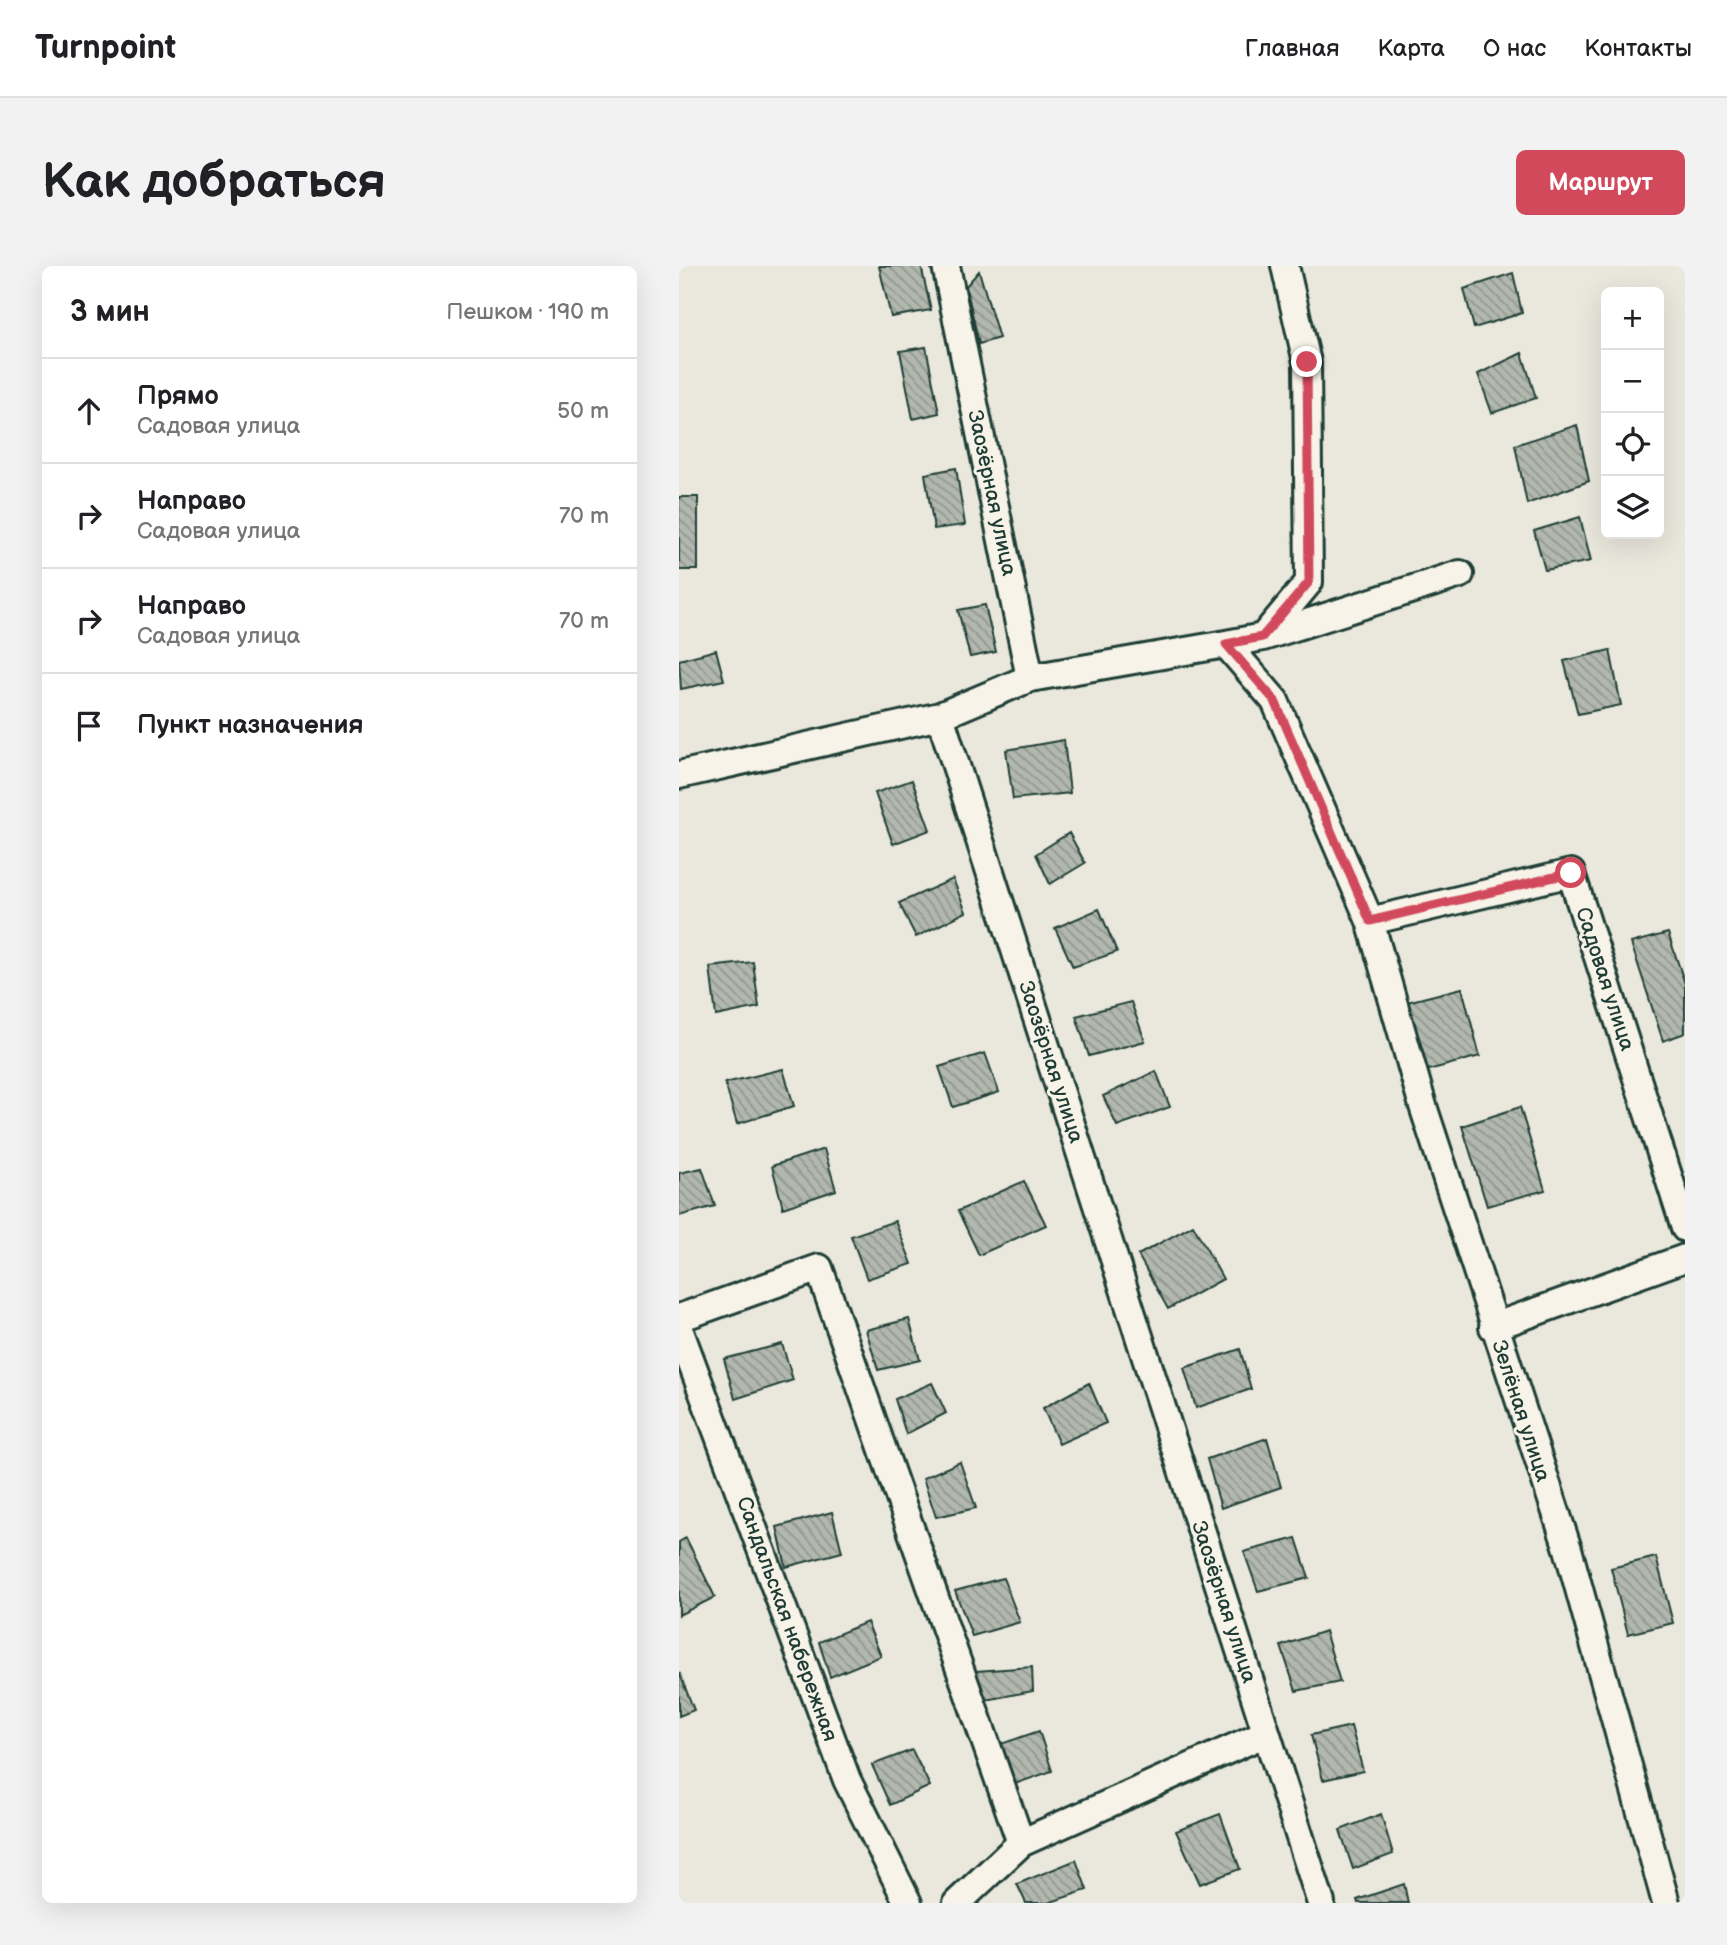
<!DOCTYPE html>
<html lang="ru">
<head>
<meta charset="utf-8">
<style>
	body { margin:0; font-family:"Balsamiq Sans",sans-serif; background:#f2f2f2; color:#202124 }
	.controls { position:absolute; right:21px; top:21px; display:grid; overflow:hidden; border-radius:10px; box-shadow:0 7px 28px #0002 }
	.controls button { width:63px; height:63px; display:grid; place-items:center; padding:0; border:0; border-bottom:2px solid #e0e0e0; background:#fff; color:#202124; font:35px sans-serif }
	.stop { position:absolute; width:21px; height:21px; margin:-16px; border:5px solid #d1495b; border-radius:50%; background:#fff }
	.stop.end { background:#d1495b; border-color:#fff; box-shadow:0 2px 7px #0008 }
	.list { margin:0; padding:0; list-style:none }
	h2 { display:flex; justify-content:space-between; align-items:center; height:91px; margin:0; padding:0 28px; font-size:30px }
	h2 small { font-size:23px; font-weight:400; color:#757577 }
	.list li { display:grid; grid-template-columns:46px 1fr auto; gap:21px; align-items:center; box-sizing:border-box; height:105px; padding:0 28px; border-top:2px solid #e0e0e0 }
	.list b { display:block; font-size:26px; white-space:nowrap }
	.list p { margin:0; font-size:23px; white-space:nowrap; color:#757577 }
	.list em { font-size:23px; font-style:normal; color:#757577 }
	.icon { flex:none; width:38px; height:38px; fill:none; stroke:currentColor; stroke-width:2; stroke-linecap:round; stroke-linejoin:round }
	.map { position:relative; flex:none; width:1006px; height:1637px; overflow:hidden; border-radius:10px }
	header { display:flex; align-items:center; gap:42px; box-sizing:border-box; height:98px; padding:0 35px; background:#fff; border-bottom:2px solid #e0e0e0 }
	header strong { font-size:33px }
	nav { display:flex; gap:38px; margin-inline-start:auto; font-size:24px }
	.intro { display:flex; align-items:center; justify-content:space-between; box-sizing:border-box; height:168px; padding:0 42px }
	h1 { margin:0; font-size:49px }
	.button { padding:18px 32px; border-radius:10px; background:#d1495b; color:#fff; font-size:24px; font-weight:700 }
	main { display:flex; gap:42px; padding:0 42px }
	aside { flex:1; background:#fff; border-radius:10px; box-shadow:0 7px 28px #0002 }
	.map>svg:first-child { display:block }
	.building { fill:url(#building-back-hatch); stroke:#1f3d34; stroke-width:2 }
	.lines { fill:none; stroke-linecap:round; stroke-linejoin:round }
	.minor-casing { stroke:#1f3d34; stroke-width:32 }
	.minor { stroke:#f7f3e8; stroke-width:26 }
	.route { stroke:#d1495b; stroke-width:9 }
	.labels { text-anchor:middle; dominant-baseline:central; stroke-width:6; stroke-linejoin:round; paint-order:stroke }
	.street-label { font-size:21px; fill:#1f3d34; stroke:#f7f3e8 }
</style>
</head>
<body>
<header>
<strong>Turnpoint</strong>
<nav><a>Главная</a><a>Карта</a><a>О нас</a><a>Контакты</a></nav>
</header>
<div class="intro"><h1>Как добраться</h1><a class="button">Маршрут</a></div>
<main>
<aside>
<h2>3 мин<small>Пешком · 190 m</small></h2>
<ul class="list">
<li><svg class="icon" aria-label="ahead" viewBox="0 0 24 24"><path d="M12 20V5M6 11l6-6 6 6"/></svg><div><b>Прямо</b><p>Садовая улица</p></div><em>50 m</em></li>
<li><svg class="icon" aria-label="right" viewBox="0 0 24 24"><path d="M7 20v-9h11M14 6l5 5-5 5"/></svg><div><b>Направо</b><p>Садовая улица</p></div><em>70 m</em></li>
<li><svg class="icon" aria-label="right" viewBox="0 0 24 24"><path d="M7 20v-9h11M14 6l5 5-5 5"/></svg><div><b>Направо</b><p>Садовая улица</p></div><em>70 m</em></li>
<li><svg class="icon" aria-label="arrive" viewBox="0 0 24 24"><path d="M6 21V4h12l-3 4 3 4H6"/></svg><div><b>Пункт назначения</b></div></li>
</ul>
</aside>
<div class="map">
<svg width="1006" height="1637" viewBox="0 0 1006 1637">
	<defs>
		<pattern id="building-back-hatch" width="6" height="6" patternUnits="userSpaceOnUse" patternTransform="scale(1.75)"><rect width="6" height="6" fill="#b2b8ae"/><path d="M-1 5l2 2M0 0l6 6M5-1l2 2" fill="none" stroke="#90978e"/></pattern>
	</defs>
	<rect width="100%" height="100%" fill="#eae8dd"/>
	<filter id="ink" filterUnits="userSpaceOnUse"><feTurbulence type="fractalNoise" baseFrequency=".0143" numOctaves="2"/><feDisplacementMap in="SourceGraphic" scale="14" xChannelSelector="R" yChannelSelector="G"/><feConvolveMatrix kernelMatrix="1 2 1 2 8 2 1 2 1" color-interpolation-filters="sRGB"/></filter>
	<g filter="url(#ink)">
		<!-- building -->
		<path class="building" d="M200,0H242L252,44L212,51Z
			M300,5L320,72L300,78L287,20Z
			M834,7L843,47L795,62L785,23Z
			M247,81L260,147L234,153L221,85Z
			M843,87L857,132L813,147L799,108Z
			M898,159L910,215L848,238L836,179Z
			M277,202L286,259L255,263L246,208Z
			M0,231H19V304H0Z
			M901,251L912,295L866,304L855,265Z
			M306,339L317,386L291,391L279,344Z
			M37,384L45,414L2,423L0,394Z
			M931,384L942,439L899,448L885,395Z
			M385,474L391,527L334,533L327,484Z
			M233,514L251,564L214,578L196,527Z
			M390,567L406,597L371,618L357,588Z
			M274,613L287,646L237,671L220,637Z
			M420,643L438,686L394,701L376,662Z
			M989,667L1006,718V767L984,775L952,677Z
			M74,696L80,741L37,750L31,701Z
			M783,722L801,790L746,805L728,736Z
			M452,736L466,775L410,790L397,750Z
			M306,787L320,826L274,841L260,801Z
			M104,803L115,840L58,858L46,817Z
			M477,805L491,841L438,860L424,830Z
			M841,841L866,924L808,940L783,860Z
			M145,883L157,924L104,942L93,900Z
			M23,902L36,940L0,950V907Z
			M345,915L367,959L300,989L279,945Z
			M216,955L233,998L188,1013L172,970Z
			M514,959L544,1013L489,1043L459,989Z
			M230,1053L241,1094L199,1104L187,1064Z
			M103,1078L114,1114L56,1133L45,1093Z
			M561,1083L572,1123L517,1142L505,1102Z
			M253,1117L267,1147L227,1168L216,1133Z
			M410,1117L427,1157L380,1178L364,1142Z
			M588,1172L602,1221L542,1242L528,1193Z
			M281,1196L297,1242L257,1251L244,1212Z
			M153,1246L163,1286L107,1301L98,1261Z
			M7,1272L36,1331L0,1349V1276Z
			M617,1272L630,1312L579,1325L565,1286Z
			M977,1291L994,1357L949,1368L932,1302Z
			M324,1312L341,1356L293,1370L276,1325Z
			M188,1356L202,1390L151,1411L140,1376Z
			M646,1365L661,1416L617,1425L602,1380Z
			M353,1401L354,1425L301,1435L297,1405Z
			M0,1406L15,1444L0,1450Z
			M672,1460L684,1505L644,1514L632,1469Z
			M360,1465L373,1505L330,1520L316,1480Z
			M233,1484L251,1520L211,1539L193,1499Z
			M541,1548L561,1603L521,1618L497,1565Z
			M702,1548L714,1588L674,1603L661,1564Z
			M397,1594L408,1624L369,1637H347L338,1618Z
			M725,1618L729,1637H679L678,1634Z"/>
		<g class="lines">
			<!-- minor casing -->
			<g class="minor-casing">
				<path id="minor" d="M267,0L351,412L261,450L642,1637
					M606,0L628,96L630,316L584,371L547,378L596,435L691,655L892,607L1006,962
					M584,371L781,308
					M351,412L547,378
					M0,509L261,450
					M691,655L744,840L889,1283L987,1637
					M0,1052L140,1002L342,1577
					M814,1061L1006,992
					M0,1063L168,1514L229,1637
					M278,1637L342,1577L587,1467"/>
			</g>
			<!-- minor -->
			<use href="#minor" class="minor"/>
		</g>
	</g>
	<g class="lines" filter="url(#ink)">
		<!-- route -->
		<path class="route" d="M628,96L630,316L583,371L547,378L596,435L691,655L892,607"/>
	</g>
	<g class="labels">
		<!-- street labels -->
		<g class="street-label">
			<text transform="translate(313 227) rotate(78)">Заозёрная улица</text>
			<text transform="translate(926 713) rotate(72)">Садовая улица</text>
			<text transform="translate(372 796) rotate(72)">Заозёрная улица</text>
			<text transform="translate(842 1145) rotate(72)">Зелёная улица</text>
			<text transform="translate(545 1336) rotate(72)">Заозёрная улица</text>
			<text transform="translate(108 1353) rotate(70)">Сандальская набережная</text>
		</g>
	</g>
</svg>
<div class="controls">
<button>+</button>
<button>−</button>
<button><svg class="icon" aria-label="locate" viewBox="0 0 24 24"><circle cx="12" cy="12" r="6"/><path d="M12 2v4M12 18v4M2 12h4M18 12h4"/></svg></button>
<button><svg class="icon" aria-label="layers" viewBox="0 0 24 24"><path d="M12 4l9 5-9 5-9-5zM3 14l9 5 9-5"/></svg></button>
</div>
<div class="stop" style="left:892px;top:607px"></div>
<div class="stop end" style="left:628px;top:96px"></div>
</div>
</main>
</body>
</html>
